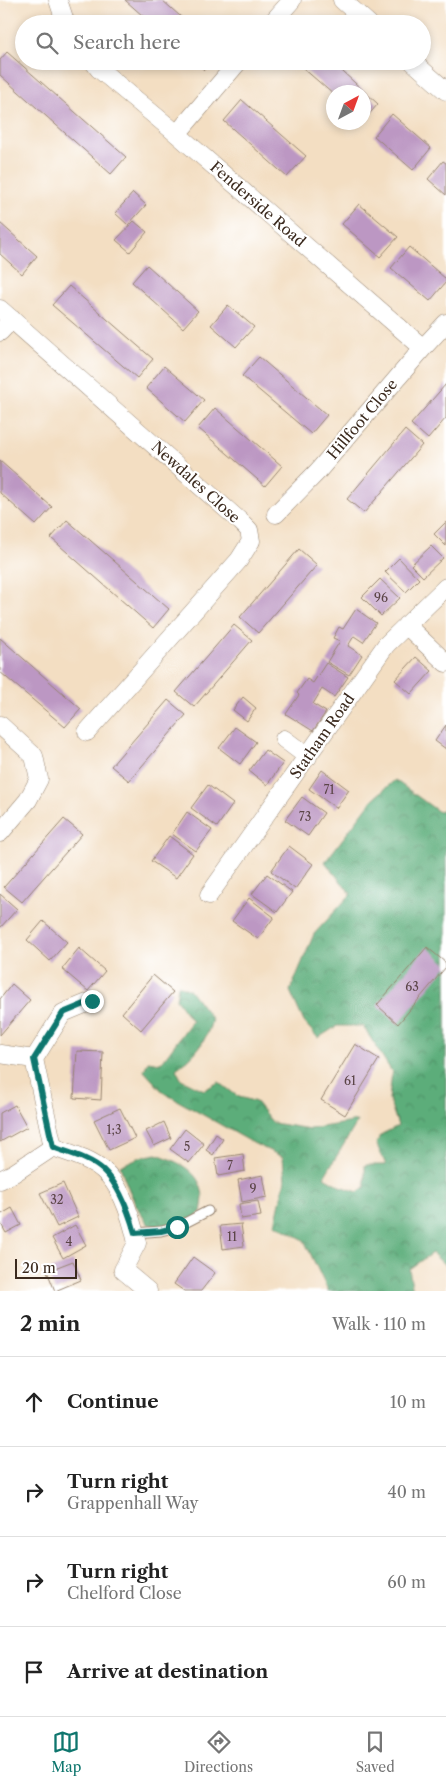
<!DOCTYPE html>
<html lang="en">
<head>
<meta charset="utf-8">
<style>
	body { margin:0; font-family:"Libre Caslon Text",serif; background:#f6f6f6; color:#222 }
	.compass { position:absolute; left:326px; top:85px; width:45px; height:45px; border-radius:50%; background:#fff; box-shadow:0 2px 8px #0003; rotate:41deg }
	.scale { position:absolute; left:15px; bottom:12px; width:62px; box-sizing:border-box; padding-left:5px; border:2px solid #3b2a1e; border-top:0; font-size:14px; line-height:18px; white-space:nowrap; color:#3b2a1e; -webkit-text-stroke:4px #fff; paint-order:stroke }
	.stop { position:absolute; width:15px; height:15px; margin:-11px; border:4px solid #0f766e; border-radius:50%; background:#fff }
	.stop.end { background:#0f766e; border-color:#fff; box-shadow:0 1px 5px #0008 }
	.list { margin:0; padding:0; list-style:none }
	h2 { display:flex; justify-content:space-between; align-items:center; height:65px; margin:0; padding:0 20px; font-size:21px }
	h2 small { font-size:16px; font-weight:400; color:#767676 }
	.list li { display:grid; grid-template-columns:32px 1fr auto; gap:15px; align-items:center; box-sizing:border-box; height:90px; padding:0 20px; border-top:1px solid #e0e0e0 }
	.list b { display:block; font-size:19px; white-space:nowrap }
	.list p { margin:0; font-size:16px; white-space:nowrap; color:#767676 }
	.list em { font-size:16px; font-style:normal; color:#767676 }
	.icon { flex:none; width:28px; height:28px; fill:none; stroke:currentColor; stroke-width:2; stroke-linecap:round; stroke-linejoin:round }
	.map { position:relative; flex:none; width:446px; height:1291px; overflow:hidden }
	.search { position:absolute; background:#fff; box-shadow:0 2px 8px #0003; left:15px; right:15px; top:15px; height:55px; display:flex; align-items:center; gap:12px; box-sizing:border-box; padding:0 18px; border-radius:28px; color:#767676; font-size:19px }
	.sheet { height:425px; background:#fff }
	nav { display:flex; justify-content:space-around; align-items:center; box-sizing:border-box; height:70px; border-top:1px solid #e0e0e0; background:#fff; font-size:14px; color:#767676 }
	nav a { display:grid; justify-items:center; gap:2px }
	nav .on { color:#0f766e }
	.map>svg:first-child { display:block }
	.forest { fill:url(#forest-crowns); stroke:#4c6c4c }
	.building { fill:#bc97c3 }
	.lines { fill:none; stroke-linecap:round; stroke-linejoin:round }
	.service-casing { stroke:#978470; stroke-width:11 }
	.minor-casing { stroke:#978470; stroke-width:19 }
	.service { stroke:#fff; stroke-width:9 }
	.minor { stroke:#fff; stroke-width:18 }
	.route { stroke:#0f766e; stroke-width:6 }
	.labels { text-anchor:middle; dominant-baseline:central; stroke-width:4; stroke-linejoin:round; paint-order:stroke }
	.number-label { font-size:12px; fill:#5b4547 }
	.street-label { font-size:15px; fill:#3b2a1e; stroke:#fff }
</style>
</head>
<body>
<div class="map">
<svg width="446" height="1291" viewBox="0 0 446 1291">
	<defs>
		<pattern id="forest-crowns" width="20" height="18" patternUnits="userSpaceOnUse" patternTransform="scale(1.25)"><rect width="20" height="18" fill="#5cad7a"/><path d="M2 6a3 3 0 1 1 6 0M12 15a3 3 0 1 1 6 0" fill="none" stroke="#4d8d63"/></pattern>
	</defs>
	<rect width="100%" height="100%" fill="#fff"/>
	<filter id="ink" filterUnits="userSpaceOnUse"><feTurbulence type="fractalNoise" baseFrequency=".02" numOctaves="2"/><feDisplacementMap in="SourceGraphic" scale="10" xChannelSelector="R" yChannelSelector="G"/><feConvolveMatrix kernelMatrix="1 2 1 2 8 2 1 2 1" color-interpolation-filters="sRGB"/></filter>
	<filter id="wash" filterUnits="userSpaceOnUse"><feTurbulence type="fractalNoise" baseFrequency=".0096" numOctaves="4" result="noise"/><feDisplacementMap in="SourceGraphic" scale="20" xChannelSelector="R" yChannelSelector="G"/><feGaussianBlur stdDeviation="1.12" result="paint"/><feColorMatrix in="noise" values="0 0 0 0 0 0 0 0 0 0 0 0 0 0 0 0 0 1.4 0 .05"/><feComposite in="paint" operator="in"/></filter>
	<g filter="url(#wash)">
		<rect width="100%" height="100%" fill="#f3dec2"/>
		<!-- forest -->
		<path class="forest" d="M395,780L439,812L446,807V1266L432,1253L409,1269L413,1291H328L304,1240L275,1224L285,1180L283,1157L255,1144L164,1093L144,1071L148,1061L161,1063L192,1021L176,999L178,985L190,990L212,1019C207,1041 195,1056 176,1069L181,1079L204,1090L219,1082L237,1096L256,1102L273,1123L310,1129L358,1121L324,1177L340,1186L358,1192L365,1187V1165H386L376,1143L382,1134L398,1126L389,1099L392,1072L363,1026H337L318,1038L304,1022L290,991L314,934L351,894L325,862L373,799Z
			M157,1154C176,1161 198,1170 202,1191C204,1197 202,1205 201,1212L185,1226L163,1228L148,1224C134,1205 128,1188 120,1166L140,1157Z"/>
		<g id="blocks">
			<!-- building -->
			<path class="building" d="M125,0H162L189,24H152Z
				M7,52L126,157L111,174L0,75V60Z
				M195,61H212L204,70Z
				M295,61H331L378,104L364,120V92H334V95Z
				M242,100L306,156L287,177L224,121Z
				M392,114L431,148L413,170L374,136Z
				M443,161L446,163V195L428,179Z
				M133,193L146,205L128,225L115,213Z
				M359,204L398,237L380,257L342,224Z
				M134,221L147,232L130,252L116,240Z
				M0,223L37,256L22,274L0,254Z
				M409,247L446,279V282L430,301L391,268Z
				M147,265L198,311L183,328L132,282Z
				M69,286L153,359L137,378L52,305Z
				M228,305L254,327L236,347L211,325Z
				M259,357L327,415L311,434L242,376Z
				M164,366L204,400L185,422L146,388Z
				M446,384V418L428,439L411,424Z
				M215,408L282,466L265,486L198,428Z
				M405,430L422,445L364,513L347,499Z
				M0,461L52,507L36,525L0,493Z
				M67,520L169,609L153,628L51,538Z
				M446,522V546L434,534Z
				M431,546L443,558L423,577L411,565Z
				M299,549L317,565L258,633L240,617Z
				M399,558L419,579L406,592L385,572Z
				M380,579L400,598L381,616L362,597Z
				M356,609L376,623L363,642L354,636L348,646L362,655L349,675L327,662L340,641L333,638L339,627L343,629Z
				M234,625L252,640L194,707L176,692Z
				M0,638L81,709L65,727L0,672Z
				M416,657L432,671L411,694L395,680Z
				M326,663L348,677L334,697L322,689L313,704L326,712L313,731L286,714L299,695L297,693L307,679L313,683Z
				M243,697L256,708L247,721L233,710Z
				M168,700L186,715L129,781L111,766Z
				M446,725V749L435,741Z
				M235,727L256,742L240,764L219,748Z
				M265,750L283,763L267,785L249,771Z
				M322,770L349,790L336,808L309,789Z
				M208,785L233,804L217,827L191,808Z
				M302,797L324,813L308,836L285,820Z
				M187,812L212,830L196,851L172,834Z
				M64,819L82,834L22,902L4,887Z
				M169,836L193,854L176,878L151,861Z
				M289,846L313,864L295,889L271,871Z
				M267,874L292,892L277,912L252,894Z
				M0,894L17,909L0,928Z
				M249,898L274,917L258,939L232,921Z
				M43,921L67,942L50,961L27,940Z
				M427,947L446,963V967L398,1024L377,1005Z
				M79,948L105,971L88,991L62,969Z
				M153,975L173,992L141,1030L122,1013Z
				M12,984L30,1000L0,1035V999Z
				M355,1044L379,1059L345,1115L321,1100Z
				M77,1051L103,1052L101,1100L74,1098Z
				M15,1105L27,1127L0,1142V1113Z
				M120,1108L135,1138L109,1150L94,1120Z
				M164,1122L171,1138L154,1146L146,1131Z
				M185,1129L204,1144L189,1163L170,1149Z
				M216,1134L223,1139L213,1155L206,1150Z
				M243,1154L245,1171L218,1176L215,1158Z
				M263,1175L267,1197L242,1202L238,1180Z
				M63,1183L78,1217L57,1227L40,1193Z
				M258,1201L261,1216L241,1219L239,1204Z
				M12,1208L21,1225L6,1233L0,1222V1215Z
				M241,1224L244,1246L223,1249L220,1226Z
				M75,1225L86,1245L63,1258L52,1238Z
				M193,1257L215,1273L201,1291H184L174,1284Z
				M73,1261L81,1280L55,1291L47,1271Z"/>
		</g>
	</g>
	<g filter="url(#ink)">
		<use href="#blocks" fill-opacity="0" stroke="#978470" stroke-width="1"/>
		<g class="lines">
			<!-- service casing -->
			<g class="service-casing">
				<path id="service" d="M135,1233L161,1231L177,1227L208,1211"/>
			</g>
			<!-- minor casing -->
			<g class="minor-casing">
				<path id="minor" d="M58,0L66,24
					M342,0L369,24
					M271,24L292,0
					M93,61L99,69L177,134L423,348
					M412,61L446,91
					M177,134L239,61
					M0,309L241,522L249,530L251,541L239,560L87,732
					M0,332L12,319
					M276,514L318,471L423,348L446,323
					M406,625L446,663
					M0,725L34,756L39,779L28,800L0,833
					M284,739L308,757
					M209,895L386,645L446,587
					M0,1054L34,1059
					M53,1147C69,1153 89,1158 103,1170C122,1186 132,1220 137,1243L123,1270L148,1291
					M53,1147L34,1059L63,1013L92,1001
					M0,1180L14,1173L53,1147"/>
			</g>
			<!-- service -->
			<use href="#service" class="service"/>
			<!-- minor -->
			<use href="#minor" class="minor"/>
		</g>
	</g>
	<g class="lines" filter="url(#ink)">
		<!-- route -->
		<path class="route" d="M92,1001L63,1013L34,1059L53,1147C69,1153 90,1158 103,1170C120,1186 129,1212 135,1233L161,1231L177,1227"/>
	</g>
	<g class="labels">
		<!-- number labels -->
		<g class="number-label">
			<text x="381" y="597">96</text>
			<text x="329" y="789">71</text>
			<text x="305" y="816">73</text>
			<text x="412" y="986">63</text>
			<text x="350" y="1080">61</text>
			<text x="114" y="1129">1;3</text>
			<text x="187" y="1146">5</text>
			<text x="230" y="1165">7</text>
			<text x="253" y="1188">9</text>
			<text x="57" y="1199">32</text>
			<text x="232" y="1236">11</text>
			<text x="69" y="1241">4</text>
		</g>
		<!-- street labels -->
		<g class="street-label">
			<text transform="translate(258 204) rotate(41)">Fenderside Road</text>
			<text transform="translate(362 419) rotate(-50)">Hillfoot Close</text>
			<text transform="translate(196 482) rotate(42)">Newdales Close</text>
			<text transform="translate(322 736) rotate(-55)">Statham Road</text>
		</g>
	</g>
</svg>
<svg class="compass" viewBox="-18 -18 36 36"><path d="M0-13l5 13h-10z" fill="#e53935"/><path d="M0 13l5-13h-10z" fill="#767676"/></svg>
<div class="scale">20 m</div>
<div class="stop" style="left:177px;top:1227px"></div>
<div class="stop end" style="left:92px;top:1001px"></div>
<div class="search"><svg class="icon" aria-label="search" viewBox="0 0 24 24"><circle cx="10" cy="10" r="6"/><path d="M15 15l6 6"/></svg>Search here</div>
</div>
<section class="sheet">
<h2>2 min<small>Walk · 110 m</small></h2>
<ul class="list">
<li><svg class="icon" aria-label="ahead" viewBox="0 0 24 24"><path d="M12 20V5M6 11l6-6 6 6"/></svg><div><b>Continue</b></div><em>10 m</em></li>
<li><svg class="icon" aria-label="right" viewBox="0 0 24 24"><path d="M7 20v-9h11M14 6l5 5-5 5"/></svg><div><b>Turn right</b><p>Grappenhall Way</p></div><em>40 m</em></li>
<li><svg class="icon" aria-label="right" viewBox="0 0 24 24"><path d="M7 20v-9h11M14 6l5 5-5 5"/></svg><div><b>Turn right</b><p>Chelford Close</p></div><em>60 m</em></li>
<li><svg class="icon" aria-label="arrive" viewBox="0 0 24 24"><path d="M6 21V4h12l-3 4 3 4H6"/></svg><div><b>Arrive at destination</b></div></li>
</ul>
</section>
<nav>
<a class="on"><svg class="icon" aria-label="map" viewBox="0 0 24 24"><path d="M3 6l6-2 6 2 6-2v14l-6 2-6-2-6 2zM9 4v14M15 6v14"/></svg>Map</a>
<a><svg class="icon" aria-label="directions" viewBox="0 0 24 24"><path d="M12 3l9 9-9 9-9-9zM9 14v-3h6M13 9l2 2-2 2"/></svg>Directions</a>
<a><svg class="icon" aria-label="saved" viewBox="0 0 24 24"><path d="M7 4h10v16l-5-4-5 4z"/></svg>Saved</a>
</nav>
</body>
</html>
